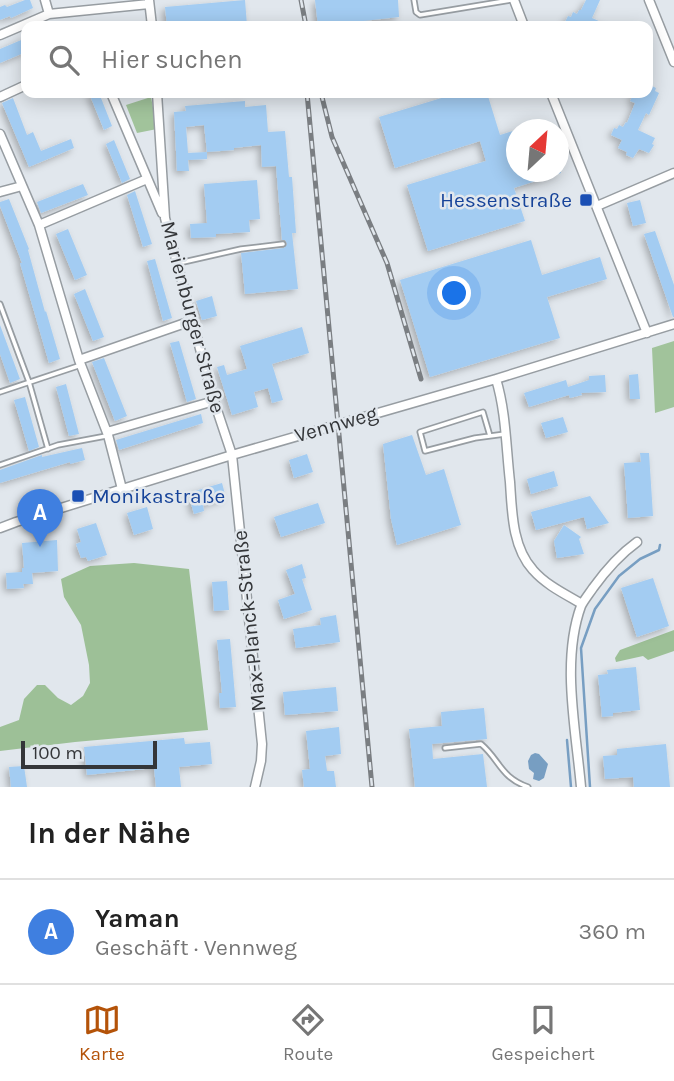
<!DOCTYPE html>
<html lang="de">
<head>
<meta charset="utf-8">
<style>
	body { margin:0; font-family:Karla,sans-serif; background:#f2f2f2; color:#222 }
	.compass { position:absolute; left:506px; top:119px; width:63px; height:63px; border-radius:50%; background:#fff; box-shadow:0 4px 18px #0003; rotate:26deg }
	.scale { position:absolute; left:21px; bottom:18px; width:136px; box-sizing:border-box; padding-left:7px; border:4px solid #343639; border-top:0; font-size:19px; line-height:24px; white-space:nowrap; color:#343639; -webkit-text-stroke:5px #e1e7ed; paint-order:stroke }
	.you { position:absolute; left:455px; top:294px; width:24px; height:24px; margin:-18px; border:5px solid #fff; border-radius:50%; background:#1a73e8; box-shadow:0 0 0 10px #1a73e833 }
	.badge { display:grid; place-items:center; width:46px; height:46px; border-radius:50%; background:#b45309; color:#fff; font-size:23px; font-weight:700 }
	.pin { position:absolute; translate:-50% -58px; filter:drop-shadow(0 2px 4px #0008) }
	.pin::after { content:''; position:absolute; top:37px; width:24px; height:21px; background:inherit; clip-path:polygon(0 0,100% 0,50% 100%) }
	.list { margin:0; padding:0; list-style:none }
	h2 { display:flex; justify-content:space-between; align-items:center; height:91px; margin:0; padding:0 28px; font-size:30px }
	h2 small { font-size:23px; font-weight:400; color:#767676 }
	.list li { display:grid; grid-template-columns:46px 1fr auto; gap:21px; align-items:center; box-sizing:border-box; height:105px; padding:0 28px; border-top:2px solid #e0e0e0 }
	.list b { display:block; font-size:26px; white-space:nowrap }
	.list p { margin:0; font-size:23px; white-space:nowrap; color:#767676 }
	.list em { font-size:23px; font-style:normal; color:#767676 }
	.icon { flex:none; width:38px; height:38px; fill:none; stroke:currentColor; stroke-width:2; stroke-linecap:round; stroke-linejoin:round }
	.map { position:relative; flex:none; width:674px; height:787px; overflow:hidden }
	.search { position:absolute; background:#fff; box-shadow:0 4px 18px #0003; left:21px; right:21px; top:21px; height:77px; display:flex; align-items:center; gap:18px; box-sizing:border-box; padding:0 24px; border-radius:14px; color:#767676; font-size:26px }
	.sheet { height:196px; background:#fff }
	nav { display:flex; justify-content:space-around; align-items:center; box-sizing:border-box; height:98px; border-top:2px solid #e0e0e0; background:#fff; font-size:19px; color:#767676 }
	nav a { display:grid; justify-items:center; gap:4px }
	nav .on { color:#b45309 }
	.map>svg:first-child { display:block }
	.green { fill:#a1c39b }
	.forest { fill:#9dc097 }
	.water { fill:#779ec2 }
	.lines { fill:none; stroke-linecap:round; stroke-linejoin:round }
	.stream { stroke:#779ec2; stroke-width:2.5 }
	.building { fill:#a3ccf2; fill-rule:evenodd; filter:url(#shadow) }
	.lane-casing { stroke:#979da2; stroke-width:7 }
	.street-casing { stroke:#979da2; stroke-width:11 }
	.lane { stroke:#fff; stroke-width:3.5 }
	.street { stroke:#fff; stroke-width:8 }
	.rail-casing { stroke:#7a7e82; stroke-width:5 }
	.rail { stroke:#e1e7ed; stroke-width:2.5; stroke-dasharray:8; stroke-linecap:butt }
	.transit-dot { fill:#1a4fb4; stroke:#e1e7ed; stroke-width:2.5 }
	.labels { text-anchor:middle; dominant-baseline:central; stroke-width:5; stroke-linejoin:round; paint-order:stroke }
	.transit-label { font-size:21px; fill:#164399; stroke:#e1e7ed; text-anchor:end }
	.street-label { font-size:21px; fill:#343639; stroke:#e1e7ed }
</style>
</head>
<body>
<div class="map">
<svg width="674" height="787" viewBox="0 0 674 787">
	<defs>
		<filter id="shadow"><feDropShadow dx="-3" dy="3" stdDeviation="3.5" flood-color="#0004"/></filter>
	</defs>
	<rect width="100%" height="100%" fill="#e1e7ed"/>
	<!-- green -->
	<path class="green" d="M151,97L157,129L137,133L126,105Z
		M674,341V407L655,413L652,348Z"/>
	<!-- forest -->
	<path class="forest" d="M134,563L189,569L208,730L75,742L0,751V727L19,720L24,699L37,685H45L58,698L71,705L83,696L90,683L89,665L81,625L64,597L61,579L90,566Z
		M674,630V651L648,660L643,656L616,662L615,658L620,650Z"/>
	<!-- water -->
	<path class="water" d="M535,753L539,754L548,764L544,778L539,781L533,779L534,773L529,769L528,761L531,755Z"/>
	<g class="lines">
		<!-- stream -->
		<path class="stream" d="M567,740L571,787
			M590,787L581,648L595,609L619,576L640,559L659,550L660,545"/>
	</g>
	<!-- building -->
	<path class="building" d="M25,0H30L33,8L11,18L10,16L0,20V7L5,5L7,7Z
		M245,0L247,26H167L165,7Z
		M315,0H398L399,17L318,26Z
		M586,0H600L592,18L610,26H574L565,22L568,16L571,17L573,12L577,14L579,10H581Z
		M26,38V52L0,63V49Z
		M650,85L656,88L655,91L659,93L649,115L646,113L638,130L655,138L652,144L654,145L649,153L639,149L633,158L626,155L627,152L618,148L622,140L611,135L614,128L617,129L619,125L623,127L626,122L627,123L635,103L630,101L634,93H648Z
		M89,93H99L112,126L104,130Z
		M458,93H487L500,135L516,130V172H561V173L514,188L525,221L428,251L407,185L486,161L480,141L395,168L379,117Z
		M13,98L27,135L33,132L41,151L71,139L74,148L29,167L2,103Z
		M245,101V107L266,105L268,132L285,131L289,177H292L296,233H292L298,289L245,294L241,253L284,248L287,244L285,240H282L276,166L262,167L261,145L234,148V150L207,152V159L188,160L189,171H177L174,112L186,111L185,106ZM204,125L207,152L188,153L186,127Z
		M114,140L130,179L122,183L106,144Z
		M257,180L260,219L249,220L250,232L216,234V237L191,238L190,224L207,223L204,184Z
		M83,184L88,195L41,213L37,202Z
		M135,191L152,244L143,247L127,195Z
		M9,199L29,249L28,250L45,312L46,311L60,359L49,363L20,263H22L0,206V202Z
		M640,200L646,223L633,226L627,203Z
		M68,229L87,275L75,280L56,234Z
		M655,231L674,285V317H673L644,234Z
		M531,240L542,275L600,257L607,279L547,297L560,338L430,377L400,280Z
		M155,259L172,318L163,321L147,261Z
		M85,289L104,337L93,341L74,294Z
		M212,296L217,316L202,320L196,301Z
		M0,325L20,379L10,383L0,354Z
		M302,327L309,353L272,364L283,400L272,403L268,388L254,392L258,407L232,415L217,367L224,365L227,375L247,369L240,346Z
		M179,341L196,399L187,402L170,343Z
		M104,358L127,416L115,421L92,362Z
		M638,374L640,399H630L629,375Z
		M605,375L606,392L581,393L582,395L570,398L569,395L529,407L524,393L566,380L568,387L589,380V376Z
		M66,384L79,434L69,436L56,387Z
		M25,397L39,447L29,451L14,400Z
		M201,414L203,423L119,450L116,440Z
		M563,417L568,432L546,438L541,423Z
		M412,435L426,475L444,469L461,525L397,545L391,519L383,444Z
		M82,448L85,460L70,464V462L0,483V470L42,455V457Z
		M640,453H649L653,516L628,518L624,463L641,462Z
		M307,454L313,472L294,478L289,460Z
		M554,471L558,486L531,494L527,479Z
		M222,483L226,498L203,505L204,511L194,514L188,493Z
		M590,496L609,523L587,529L584,517L536,530L531,512Z
		M318,503L325,523L281,537L274,517Z
		M147,507L153,529L134,535L127,513Z
		M96,523L107,555L88,561L86,557L81,558L76,544L81,542L77,529Z
		M564,525L581,537L579,539L584,554L557,558L554,541Z
		M57,540L58,571L32,573L33,584H23L24,588L7,589L6,573L22,572V568H24L22,543Z
		M302,564L306,578L302,579L312,610L284,619L278,600L295,594L286,570Z
		M653,578L669,626L637,637L621,588Z
		M227,581L229,610L214,611L212,582Z
		M336,615L340,642L296,648L293,629L321,625L320,618Z
		M230,639L236,707L220,708L219,693H222L217,640Z
		M636,667L640,710L613,713V716L602,717L598,675L608,674L607,670Z
		M336,687L338,711L285,715L283,692Z
		M484,708L487,739L432,744L433,759L483,754L487,787H415L409,729L442,726L441,712Z
		M339,727L341,754L325,756L327,771H334L336,787H304L302,770L310,769L306,731Z
		M184,738L185,744L210,742L212,764L179,767L181,787H156L154,768L87,775L84,747Z
		M666,744L670,787H634L633,777L605,779L603,756L617,755V749Z
		M24,766L27,787H11L9,767Z"/>
	<g class="lines">
		<!-- lane casing -->
		<g class="lane-casing">
			<path id="lane" d="M414,0L416,12L420,15L511,0
				M179,263L241,249L283,244
				M0,304L29,382L48,449
				M0,392L81,365
				M490,436L483,412L420,432L425,451L475,438L505,434
				M0,465L58,445L106,436
				M445,748L481,744C500,760 500,777 528,787"/>
		</g>
		<!-- street casing -->
		<g class="street-casing">
			<path id="street" d="M45,0L49,14
				M149,0L152,26
				M514,0L524,26
				M649,0L674,62
				M0,35L49,14L149,4
				M111,93L162,213
				M157,93L165,218L214,401L232,455L262,744L261,761L255,787
				M551,93L647,333
				M0,97L26,85
				M0,134L39,225L79,360L108,435L122,489
				M0,192L22,186
				M597,206L674,173
				M39,225L147,179
				M79,360L191,321
				M496,379C506,412 506,447 510,482C512,511 512,547 533,570C546,585 565,594 582,604
				M107,432L214,401
				M0,528L16,522L232,455L496,379L674,324
				M581,787C576,730 561,661 581,606C584,600 589,594 593,588C606,570 619,555 637,542"/>
		</g>
		<!-- lane -->
		<use href="#lane" class="lane"/>
		<!-- street -->
		<use href="#street" class="street"/>
		<!-- rail casing -->
		<g class="rail-casing">
			<path id="rail" d="M301,0L306,26
				M307,93L372,787
				M321,93L332,137L387,263L421,379"/>
		</g>
		<!-- rail -->
		<use href="#rail" class="rail"/>
	</g>
	<!-- markers -->
	<g class="transit-dot">
		<rect x="579" y="193" width="14" height="14" rx="3.5"/>
		<rect x="71" y="489" width="14" height="14" rx="3.5"/>
	</g>
	<g class="labels">
		<!-- transit labels -->
		<g class="transit-label">
			<text x="572" y="200">Hessenstraße</text>
			<text x="92" y="496" text-anchor="start">Monikastraße</text>
		</g>
		<!-- street labels -->
		<g class="street-label">
			<text transform="translate(193 317) rotate(75)">Marienburger Straße</text>
			<text transform="translate(336 424) rotate(-16)">Vennweg</text>
			<text transform="translate(249 621) rotate(-96)">Max-Planck-Straße</text>
		</g>
	</g>
</svg>
<svg class="compass" viewBox="-18 -18 36 36"><path d="M0-13l5 13h-10z" fill="#e53935"/><path d="M0 13l5-13h-10z" fill="#767676"/></svg>
<div class="scale">100 m</div>
<div class="you"></div>
<div class="pin badge" style="left:40px;top:547px;background:#3f7fe0">A</div>
<div class="search"><svg class="icon" aria-label="search" viewBox="0 0 24 24"><circle cx="10" cy="10" r="6"/><path d="M15 15l6 6"/></svg>Hier suchen</div>
</div>
<section class="sheet">
<h2>In der Nähe<small></small></h2>
<ul class="list">
<li><span class="badge" style="background:#3f7fe0">A</span><div><b>Yaman</b><p>Geschäft · Vennweg</p></div><em>360 m</em></li>
</ul>
</section>
<nav>
<a class="on"><svg class="icon" aria-label="map" viewBox="0 0 24 24"><path d="M3 6l6-2 6 2 6-2v14l-6 2-6-2-6 2zM9 4v14M15 6v14"/></svg>Karte</a>
<a><svg class="icon" aria-label="directions" viewBox="0 0 24 24"><path d="M12 3l9 9-9 9-9-9zM9 14v-3h6M13 9l2 2-2 2"/></svg>Route</a>
<a><svg class="icon" aria-label="saved" viewBox="0 0 24 24"><path d="M7 4h10v16l-5-4-5 4z"/></svg>Gespeichert</a>
</nav>
</body>
</html>
